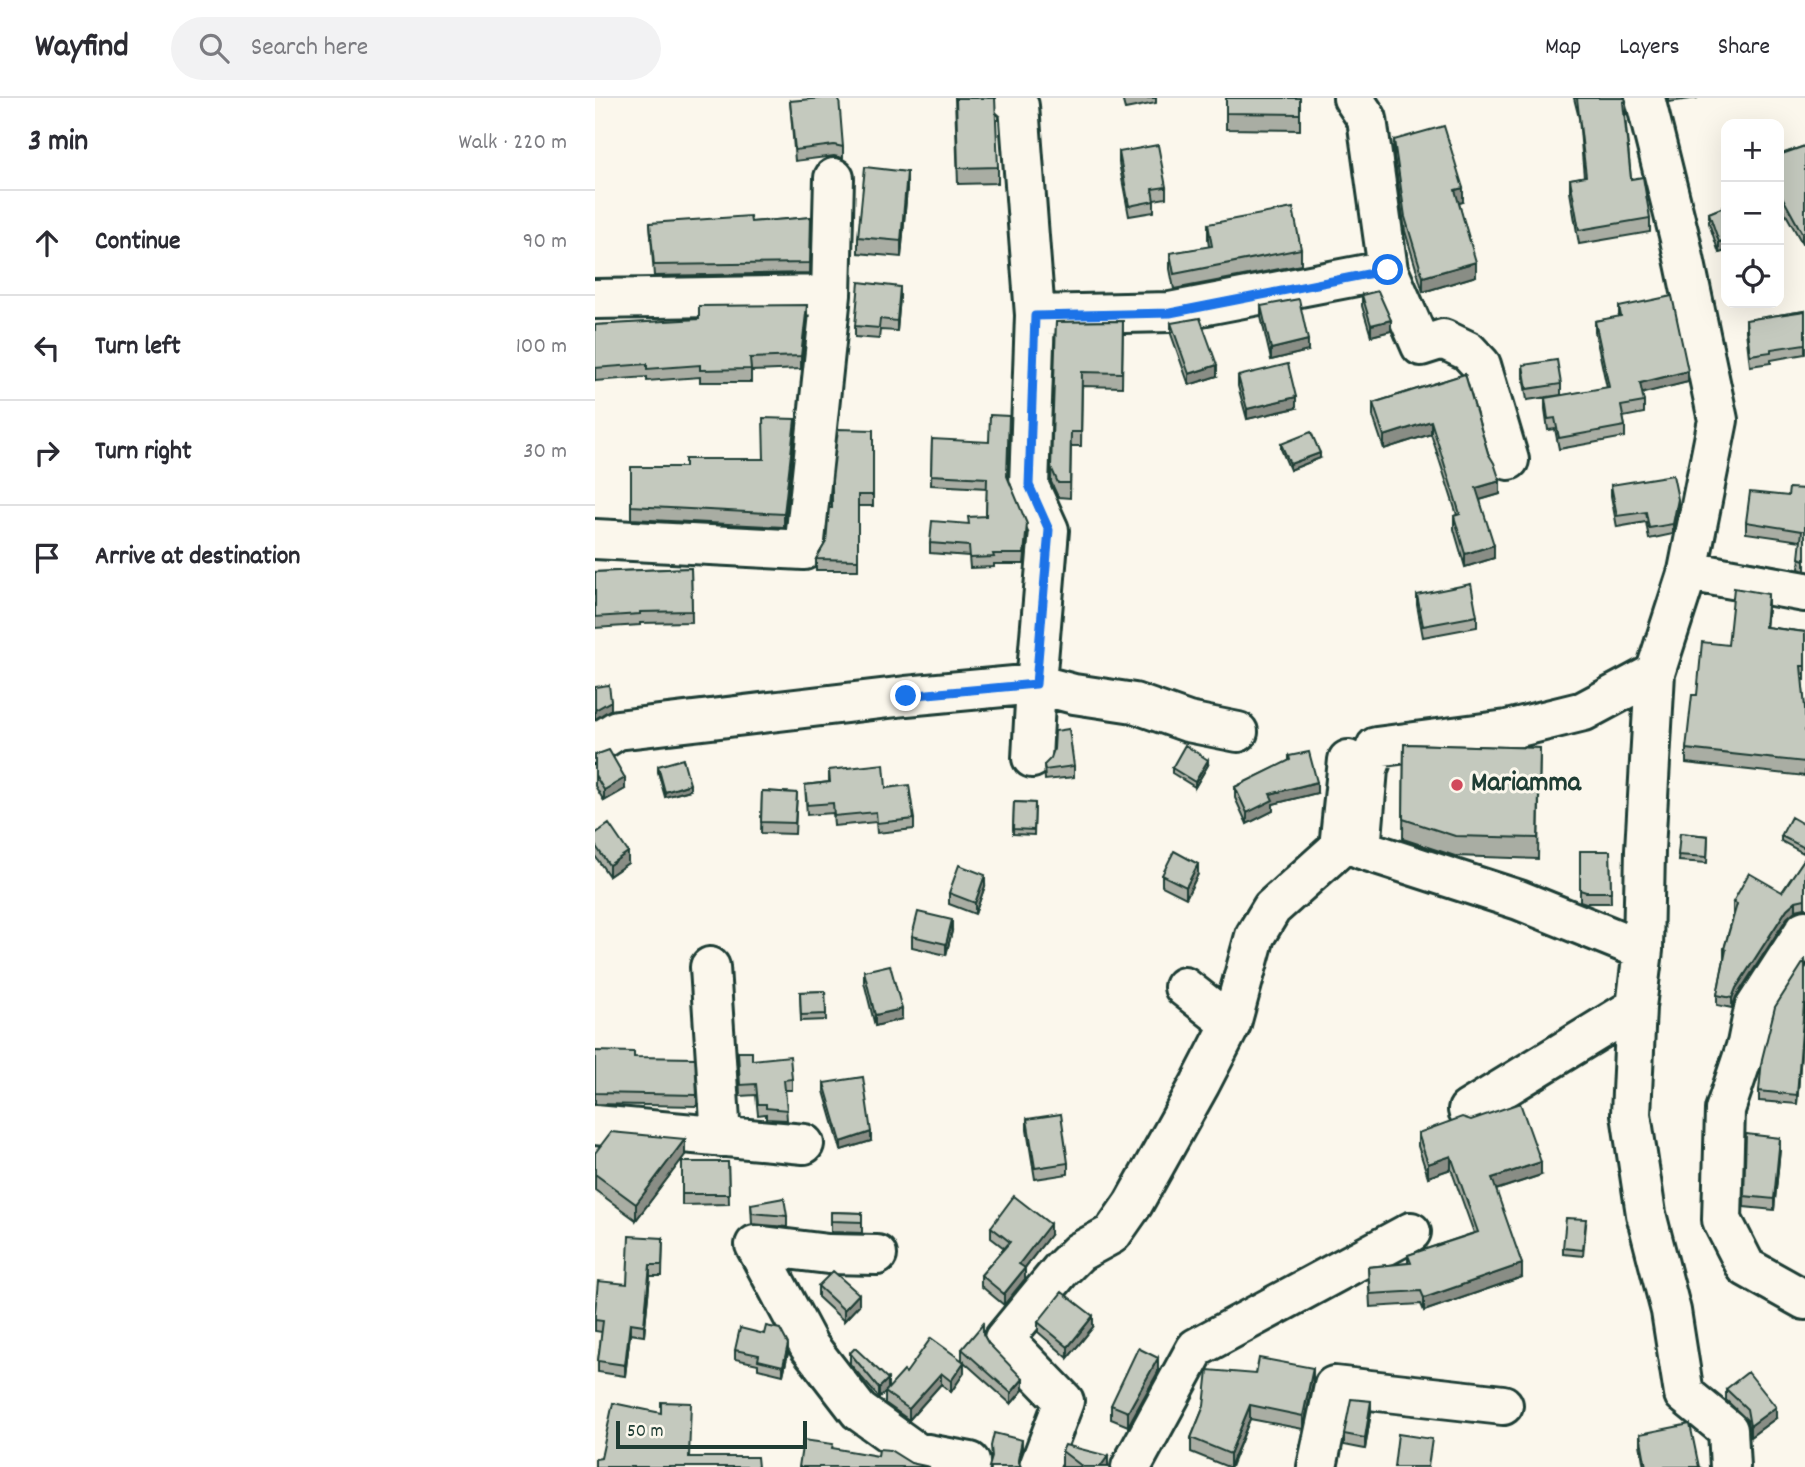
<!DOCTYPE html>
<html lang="en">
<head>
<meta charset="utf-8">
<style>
	body { margin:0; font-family:Dekko,sans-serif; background:#f2f2f3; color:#2b2b33 }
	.controls { position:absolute; right:21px; top:21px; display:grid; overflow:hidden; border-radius:14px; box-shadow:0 7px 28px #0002 }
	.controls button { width:63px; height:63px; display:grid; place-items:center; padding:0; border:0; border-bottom:2px solid #e1e1e2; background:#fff; color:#2b2b33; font:35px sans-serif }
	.scale { position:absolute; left:21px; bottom:18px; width:191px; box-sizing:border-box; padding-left:7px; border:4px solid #1f3d34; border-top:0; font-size:19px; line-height:24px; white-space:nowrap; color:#1f3d34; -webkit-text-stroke:5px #fbf7ec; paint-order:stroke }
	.stop { position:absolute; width:21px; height:21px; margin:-16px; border:5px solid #1a73e8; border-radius:50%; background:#fff }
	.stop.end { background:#1a73e8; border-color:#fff; box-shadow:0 2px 7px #0008 }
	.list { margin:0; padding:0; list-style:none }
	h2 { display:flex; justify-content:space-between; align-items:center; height:91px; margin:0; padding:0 28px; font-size:30px }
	h2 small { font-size:23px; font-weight:400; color:#7c7c81 }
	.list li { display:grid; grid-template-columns:46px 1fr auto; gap:21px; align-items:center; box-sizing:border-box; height:105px; padding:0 28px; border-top:2px solid #e1e1e2 }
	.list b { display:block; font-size:26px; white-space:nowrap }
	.list em { font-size:23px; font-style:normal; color:#7c7c81 }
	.icon { flex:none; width:38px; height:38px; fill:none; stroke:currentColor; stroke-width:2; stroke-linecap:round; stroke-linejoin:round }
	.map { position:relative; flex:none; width:1210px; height:1369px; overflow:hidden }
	header { display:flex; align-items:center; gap:42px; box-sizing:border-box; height:98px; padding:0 35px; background:#fff; border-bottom:2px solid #e1e1e2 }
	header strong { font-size:33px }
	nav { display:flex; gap:38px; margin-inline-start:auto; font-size:24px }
	.search { width:490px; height:63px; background:#f2f2f3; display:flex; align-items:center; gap:18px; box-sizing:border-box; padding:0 24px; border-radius:38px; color:#7c7c81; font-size:26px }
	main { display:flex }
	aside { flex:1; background:#fff }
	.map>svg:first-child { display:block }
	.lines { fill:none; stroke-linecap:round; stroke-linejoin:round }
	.minor-casing { stroke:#1f3d34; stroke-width:44 }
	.minor { stroke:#fbf7ec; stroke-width:38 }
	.wall { fill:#a9ada3; stroke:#1f3d34; stroke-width:2 }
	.shaded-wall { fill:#898d85; stroke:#1f3d34; stroke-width:2 }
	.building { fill:#c4c9be; stroke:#1f3d34; stroke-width:2 }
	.route { stroke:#1a73e8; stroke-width:9 }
	.poi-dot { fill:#d1495b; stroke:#fbf7ec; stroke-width:2.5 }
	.labels { text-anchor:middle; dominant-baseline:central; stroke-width:6; stroke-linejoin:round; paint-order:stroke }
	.poi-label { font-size:28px; font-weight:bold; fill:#1f3d34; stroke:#fbf7ec; text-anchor:start }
</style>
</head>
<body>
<header>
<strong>Wayfind</strong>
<div class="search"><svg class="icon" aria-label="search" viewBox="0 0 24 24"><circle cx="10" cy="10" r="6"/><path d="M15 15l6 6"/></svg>Search here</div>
<nav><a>Map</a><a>Layers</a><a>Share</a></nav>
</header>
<main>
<aside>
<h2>3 min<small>Walk · 220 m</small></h2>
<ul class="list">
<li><svg class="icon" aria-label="ahead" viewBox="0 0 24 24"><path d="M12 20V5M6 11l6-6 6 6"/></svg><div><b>Continue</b></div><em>90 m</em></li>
<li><svg class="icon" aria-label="left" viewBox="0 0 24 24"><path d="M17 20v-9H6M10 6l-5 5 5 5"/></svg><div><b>Turn left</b></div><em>100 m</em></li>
<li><svg class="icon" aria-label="right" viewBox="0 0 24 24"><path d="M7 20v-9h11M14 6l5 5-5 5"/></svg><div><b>Turn right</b></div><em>30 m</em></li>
<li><svg class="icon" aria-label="arrive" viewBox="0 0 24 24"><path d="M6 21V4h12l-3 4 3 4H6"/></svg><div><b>Arrive at destination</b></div></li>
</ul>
</aside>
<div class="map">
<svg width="1210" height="1369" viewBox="0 0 1210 1369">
	<rect width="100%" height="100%" fill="#fbf7ec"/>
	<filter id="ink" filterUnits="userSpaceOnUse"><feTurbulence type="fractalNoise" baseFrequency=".0143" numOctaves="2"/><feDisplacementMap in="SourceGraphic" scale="14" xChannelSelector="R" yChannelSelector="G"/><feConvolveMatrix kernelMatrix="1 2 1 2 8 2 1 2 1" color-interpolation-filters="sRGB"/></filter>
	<g filter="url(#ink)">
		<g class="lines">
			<!-- minor casing -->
			<g class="minor-casing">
				<path id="minor" d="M415,0L424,8L440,217
					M1050,0L1085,141L1123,322L1093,473L1060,575L1050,752L1048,852L1041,909L1036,1016L1051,1116L1076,1213L1089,1296L1133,1332L1135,1369
					M793,172L826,248L848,241L873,253L886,267L914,362
					M0,201L236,197
					M0,441L209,452L236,197L239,80
					M1093,473L1210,494
					M0,646L22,632L311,598L441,586L454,432L434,388L440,217L575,214L793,172L772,21L758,0
					M437,660L441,586L479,596L539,605L593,624L643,634
					M1210,832L1159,911L1152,946L1130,1012L1127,1122L1151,1169L1210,1202
					M1048,852L924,802L766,751L773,671L781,649L912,632L989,613L1060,575
					M115,869L126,1039
					M589,889L636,926
					M873,1012L1041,909
					M0,1027L209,1046
					M282,1157L233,1156L160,1147L214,1248L264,1313L321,1354L375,1364V1369
					M444,1369L469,1303L409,1241L465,1173L484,1154L517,1136L538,1106L605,986L636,926L660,838L677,810L744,750L753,662
					M536,1369L601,1250L816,1134
					M722,1369L739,1288L908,1307"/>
			</g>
			<!-- minor -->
			<use href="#minor" class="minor"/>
		</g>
		<!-- wall -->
		<path class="wall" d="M360,0L403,69V85L363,86Z
			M527,0H561V5L530,11Z
			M631,0H705V32L631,31Z
			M979,0H1030L1031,16L1030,17L1036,81L1055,120V134L984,146L975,94V81L989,79L984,20Z
			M1073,0H1103L1074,4Z
			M195,3L248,49V60L239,58L200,63Z
			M799,42L868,104L864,105L881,178L828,194L810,133L799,57Z
			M1210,48V144L1207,145L1184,104V57Z
			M524,54L571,89V100L559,102V114L534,118L524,65Z
			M312,90L306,159L263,155V139Z
			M1131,108V153L1124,155L1114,125V115Z
			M216,119L215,175L59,178L55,125L156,124Z
			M613,126L706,151V167L579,191L575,171V155L614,149L613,141Z
			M767,197L796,233L776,238L767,208Z
			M305,199L302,233L285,232L284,241L260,239V228Z
			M666,208L713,253L676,262L666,219Z
			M1024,209L1093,284L1047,295L1049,304V315L1028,319L1030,328V339L964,351L960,331L953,332L950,311V300L1012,290L1000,234V223L1024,219Z
			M1210,213V256L1176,262V265L1155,268L1151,233V222Z
			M212,219L206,271L156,273V284H105V279L52,283V279L0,283V227Z
			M528,223L527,289L487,288L486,348H476L475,400L463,399L456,384L461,224Z
			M576,225L622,278L594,287L576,236Z
			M928,267L966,286V297L932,302L928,278Z
			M870,276L905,396L885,402L899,460L870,469L859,431V418L862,417L836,336L789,351L778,318V305Z
			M643,278L701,310L652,321L643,288Z
			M278,332V408H263V472H221V461L231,444L237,410Z
			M200,333L189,429L36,421V369H90L169,361Z
			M337,341L413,379L432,436L429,466H399V469L375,470L374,458L335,455V445L391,418L392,390L336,387Z
			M686,346L725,360L695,372L686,351Z
			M1016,387L1083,412L1078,436L1054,441L1051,424L1022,429L1016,398Z
			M1210,391V473L1204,471L1206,443L1151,435V424L1193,398Z
			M96,470L97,524L45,525V527L0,530V474Z
			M822,497L882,518V529L828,539L822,507Z
			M1173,510L1171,529L1210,534V582H1207L1210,610V678L1091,665V651L1102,597L1133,547Z
			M809,646L945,650L943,761L860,758L808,741Z
			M0,657L30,691L9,703L0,688Z
			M694,658L722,695L678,706V713L652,726L640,700V689L694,663Z
			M449,667L479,668V679L450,682Z
			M613,667L600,689L577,675V670Z
			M63,668L95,692L70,699L63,674Z
			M234,672L291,690L319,721V731L282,735L281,724L239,728L238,715L212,717L210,687L234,684Z
			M167,693L202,695L200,736L166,735Z
			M419,704L440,705L439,737L418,736Z
			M1210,727V751L1208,755L1186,743V738Z
			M1085,735L1113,738L1112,765L1083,763Z
			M0,736L33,765L14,778L0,758Z
			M985,753H1015L1016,805H991L985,803Z
			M1210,760V810L1201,812L1192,820L1141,899L1137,910L1122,907V897L1129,861V851L1139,815L1138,814V804L1187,794Z
			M603,776L591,800L567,788V777Z
			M390,788L380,816L354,806V795Z
			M357,833L351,857L317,849V838Z
			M1210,862V918L1209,917L1202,1006L1164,1003V993Z
			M269,873L307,921L280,928L269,884Z
			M230,893L231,922L206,923L205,894Z
			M0,953L39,959L102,997V1008L0,1006Z
			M143,954L157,962L197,981V992H190L192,1022L171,1021V1016L163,1017L161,997L145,998Z
			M229,985L276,1043L246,1052L229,993Z
			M432,1021L473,1065V1076L440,1081L432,1032Z
			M823,1035L946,1077L901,1092L927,1179L829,1213L826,1206L775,1209L773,1169L813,1165V1157L879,1135L856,1071L833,1079L823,1048Z
			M1151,1036L1185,1051L1179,1112L1149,1109Z
			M0,1055L90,1057L41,1122L0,1092Z
			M87,1064H133L134,1106L87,1107Z
			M156,1106L192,1118V1129L157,1126Z
			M236,1114L267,1115V1135L236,1134Z
			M991,1127L988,1158L968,1156V1150Z
			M396,1129L455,1137L430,1170V1181L409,1207L386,1188V1177L409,1150L396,1140Z
			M68,1140L67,1178H55L49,1238L35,1236L30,1278L3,1274V1263L7,1234L0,1233V1215L32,1186Z
			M223,1188L264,1207L249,1223L223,1199Z
			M443,1224L498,1229L473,1260L443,1234Z
			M388,1236L393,1245L428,1292L416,1306L369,1264V1275L356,1294L346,1286L314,1322L290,1305V1294L284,1300L255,1266V1255L293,1291L311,1275L367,1262V1251Z
			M140,1252L193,1255L188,1277L163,1271V1266L140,1261Z
			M563,1274L533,1328L516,1321V1307Z
			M718,1284L708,1331L655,1321L636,1369H633L596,1354V1340L609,1308Z
			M1131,1291L1181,1320L1155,1339L1152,1322L1131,1302Z
			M776,1314L770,1351L749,1347V1336Z
			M1045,1336L1104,1369H1049L1045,1346Z
			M467,1353L513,1369H467Z"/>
		<!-- shaded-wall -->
		<path class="shaded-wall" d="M1031,3V16L1028,17V4Z
			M312,74V90L306,159V143Z
			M868,90V104L860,106V92Z
			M1210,133V144L1207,145V135Z
			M1131,142V153L1124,155V144Z
			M881,164V178L828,194V179Z
			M305,189V199L302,233V223Z
			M212,207V219L206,271V258Z
			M796,222V233L776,238V227Z
			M713,242V253L676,262V251Z
			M622,267V278L594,287V276Z
			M1093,273V284L1045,296V285Z
			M701,299V310L652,321V311Z
			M200,321V333L189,429V416Z
			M836,323V336L789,351V338Z
			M725,355V360L695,372V366Z
			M905,383V396L881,403V390Z
			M1083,401V412L1078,436V426Z
			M899,447V460L870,469V456Z
			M1173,496V510L1170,543V529Z
			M16,603V611L0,621V612Z
			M613,662V667L600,689V684Z
			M30,680V691L9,703V692Z
			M722,684V695L678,706V713L652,726V715L675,696Z
			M95,686V692L70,699V694Z
			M33,754V765L14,778V767Z
			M603,766V776L591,800V789Z
			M390,777V788L380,816V805Z
			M1201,803V812L1192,820L1141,899L1137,910V900L1141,890L1192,811Z
			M357,822V833L351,857V846Z
			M1209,907V917L1202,1006V997Z
			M307,911V921L280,928V917Z
			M276,1034V1043L246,1052V1044Z
			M1185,1040V1051L1179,1112V1101Z
			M90,1041V1057L41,1122V1106Z
			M856,1058V1071L833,1079V1066Z
			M946,1064V1077L897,1093V1080Z
			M455,1126V1137L424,1177V1166Z
			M927,1166V1179L829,1213V1200Z
			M55,1167V1178L49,1238V1227Z
			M430,1170V1181L409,1207V1196Z
			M264,1196V1207L249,1223V1212Z
			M498,1218V1229L473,1260V1249Z
			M35,1225V1236L30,1278V1267Z
			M193,1246V1255L188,1277V1268Z
			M563,1260V1274L533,1328V1314Z
			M369,1264V1275L356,1294V1283Z
			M718,1270V1284L708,1331V1318Z
			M346,1275V1286L314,1322V1311Z
			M293,1281V1291L284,1300V1290Z
			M428,1281V1292L416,1306V1295Z
			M776,1303V1314L770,1351V1340Z
			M655,1307V1321L635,1369V1356Z
			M1181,1309V1320L1155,1339V1328Z
			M427,1342V1353L423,1369V1362Z
			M513,1358V1369H505Z"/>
		<!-- building -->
		<path class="building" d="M228,0H244L248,49L239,47L200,52L195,3Z
			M361,0H400L403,69L363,70Z
			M631,0H705V16L631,15Z
			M982,0H1030L1031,3L1028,4L1036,81L1048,79L1055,120L984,132L975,81L991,78Z
			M849,28L868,90L860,92L881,164L828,179L810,119L799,42Z
			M563,47L571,89L557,91L559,103L534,108L524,54Z
			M1210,48V133L1207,135L1184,93V57Z
			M270,69L312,74L306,143L263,139Z
			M1131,108V142L1124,144L1114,115Z
			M698,110L706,151L579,176L575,155L617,148L613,126Z
			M155,118L156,124L216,119L215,165L59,167L55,125Z
			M264,184L305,189L302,223L285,221L284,230L260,228Z
			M783,193L796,222L776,227L767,197Z
			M1077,198L1093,273L1045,285L1049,304L1026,308L1030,328L964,340L960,320L953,321L950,300L1014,289L1000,223L1026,218L1024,209Z
			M704,201L713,242L676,251L666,208Z
			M212,207L206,258L155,260L156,271L105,272V267L52,271V266L0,270V227L104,221V208Z
			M1210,213V246L1176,251V254L1155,257L1151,222Z
			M605,220L622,267L594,276L576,225Z
			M528,223L527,275L487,274L486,334H476L475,385H463L456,369L461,224Z
			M962,262L966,286L932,291L928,267Z
			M693,266L701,299L652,311L643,278Z
			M870,276L893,355L899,365L905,383L881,390L899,447L870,456L859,418L865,416L836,323L789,338L778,305Z
			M395,317L414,318L412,378L432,426L429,456H398L399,459L375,460L374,448L335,445L337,423L374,426L373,419L391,418L392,380L336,377L337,341L394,344Z
			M168,320L200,321L189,416L36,408V369H90V361H169Z
			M243,331L278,332V397H263V462L221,461L231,444L234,410H237V383Z
			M716,334L725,355L695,366L686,346Z
			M1078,377L1083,401L1078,426L1054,430L1051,414L1022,418L1016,387Z
			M1194,390L1210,391V462L1204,460L1207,433L1151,424L1155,394L1193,398Z
			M96,470L97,513L45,514V516L0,519V474Z
			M876,486L882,518L828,528L822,497Z
			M1139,490L1173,496L1170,529L1210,534V568H1206L1210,610V664L1091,651L1097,597H1102L1107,544L1133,547Z
			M14,587L16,603L0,612V589Z
			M474,631L479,668L450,672L449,667L456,660L459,651L460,633Z
			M809,646L945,650L943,740L860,738L808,721Z
			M590,647L613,662L600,684L577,670Z
			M14,652L30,680L9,692L0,677V657Z
			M714,654L722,684L675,696L678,702L652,715L640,689L695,662L694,658Z
			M88,661L95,686L70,694L63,668Z
			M289,666L291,690L314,687L319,721L282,725L281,714L239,718L238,705L212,707L210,687L235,684L234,672Z
			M167,693L202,695L200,725L166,724Z
			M419,704L440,705L439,732L418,731Z
			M1196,719L1210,727V745L1208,749L1186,738Z
			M14,726L33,754L14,767L0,747V736Z
			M1085,735L1113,738L1112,759L1083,757Z
			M579,753L603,766L591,789L567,777Z
			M985,753H1015L1016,794H991L985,792Z
			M1210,760V801L1201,803L1192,811L1141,890L1137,900L1122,897L1131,852L1129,851L1142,806L1138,804L1154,775L1187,794Z
			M364,767L390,777L380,805L354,795Z
			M323,814L357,822L351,846L317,838Z
			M1210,862V908L1209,907L1202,997L1164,993L1167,961L1180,909Z
			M295,867L307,911L280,917L269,873Z
			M230,893L231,916L206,917L205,894Z
			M0,953L39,954V959L100,960L102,997L0,995Z
			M143,954H157V962L195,958L197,981L189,982L192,1012L171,1010V1006H163L161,986L145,987Z
			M268,979L276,1034L246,1044L229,985Z
			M925,1005L946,1064L897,1080L927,1166L829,1200L826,1193L775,1196L773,1169L816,1165L813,1157L883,1134L856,1058L833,1066L823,1035L867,1019L876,1022Z
			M466,1016L473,1065L440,1070L432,1021Z
			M16,1034L90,1041L41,1106L0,1076V1055Z
			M1151,1036L1185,1040L1179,1101L1149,1098Z
			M87,1064H133L134,1096H87Z
			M419,1098L455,1126L424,1166L430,1170L409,1196L386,1177L415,1144L396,1129Z
			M189,1100L192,1118L157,1115L156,1106Z
			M236,1114L267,1115V1124L236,1123Z
			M971,1120L991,1121L988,1152L968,1150Z
			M34,1138L68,1140L67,1167H55L49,1227L35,1225L30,1267L3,1263L8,1223L0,1222V1215L3,1183L32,1186Z
			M238,1173L264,1196L249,1212L223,1188Z
			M467,1194L498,1218L473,1249L443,1224Z
			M388,1226V1236L393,1245L428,1281L416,1295L367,1251Z
			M171,1228L185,1231L193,1246L188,1268L163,1262L164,1257L140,1252L145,1230L169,1236Z
			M336,1240L369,1264L356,1283L346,1275L314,1311L290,1294L309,1273L311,1275Z
			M260,1250L293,1281L284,1290L255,1255Z
			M543,1250L563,1260L533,1314L516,1307Z
			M664,1260L718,1270L708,1318L655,1307L635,1356L596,1340L609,1308L613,1272L661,1276Z
			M1153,1274L1181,1309L1155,1328L1152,1311L1131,1291Z
			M756,1301L776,1303L770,1340L749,1336Z
			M66,1304L96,1305L94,1359H162L163,1369H0V1361L6,1360L18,1305L66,1315Z
			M1095,1326L1104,1369H1051L1045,1336Z
			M399,1335L427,1342L423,1362L426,1369H394L397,1359L396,1348Z
			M803,1336L837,1341L833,1369H799Z
			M208,1342L238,1346L237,1350L283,1358L284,1351L295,1352L316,1365L335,1369H204Z
			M470,1347L513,1358L505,1369H488L467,1353Z"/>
	</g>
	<g class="lines" filter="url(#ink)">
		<!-- route -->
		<path class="route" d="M311,598L441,586L454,432L434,387L440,218L575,215L793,172"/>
	</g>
	<!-- markers -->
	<circle class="poi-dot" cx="862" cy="687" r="7"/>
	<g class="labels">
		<!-- poi labels -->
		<g class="poi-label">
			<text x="876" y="687">Mariamma</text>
		</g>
	</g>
</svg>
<div class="controls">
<button>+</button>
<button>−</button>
<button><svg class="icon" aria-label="locate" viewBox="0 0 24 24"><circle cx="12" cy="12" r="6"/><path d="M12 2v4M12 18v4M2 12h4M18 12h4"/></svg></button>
</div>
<div class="scale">50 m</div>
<div class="stop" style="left:793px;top:172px"></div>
<div class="stop end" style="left:311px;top:598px"></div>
</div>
</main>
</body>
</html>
